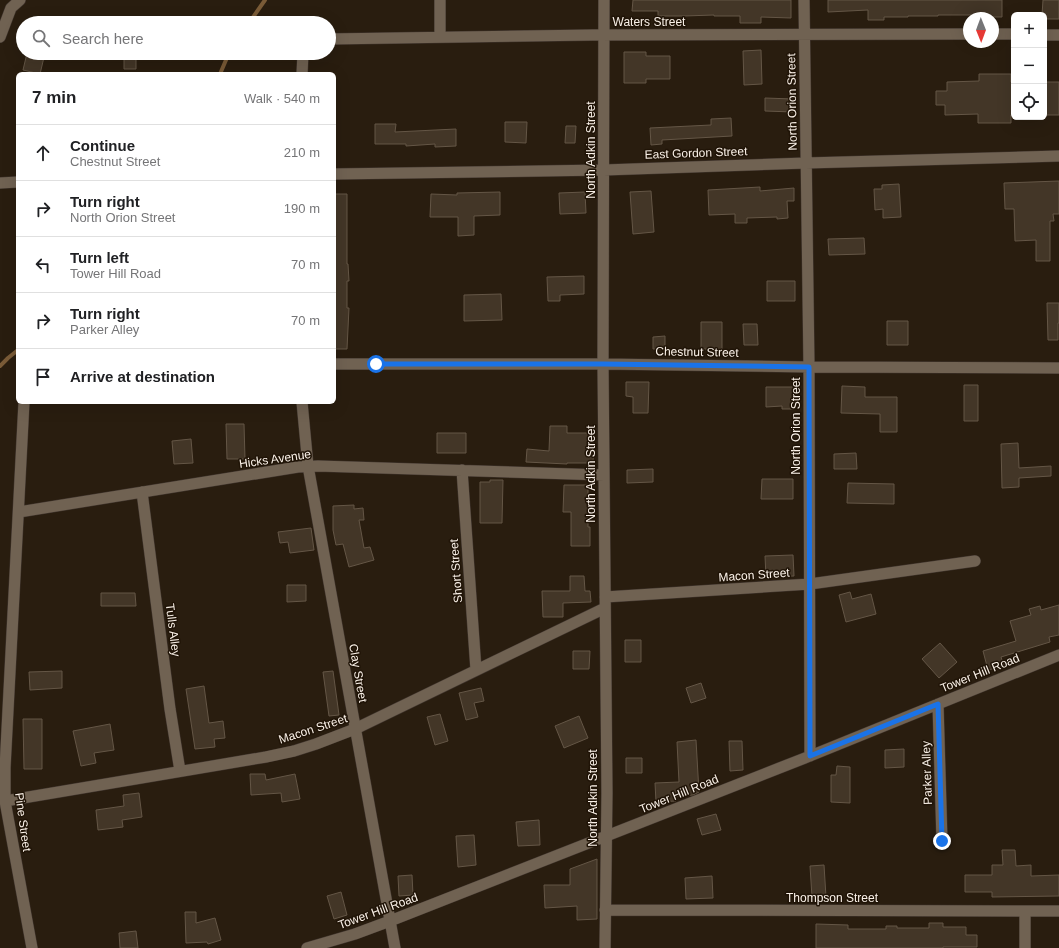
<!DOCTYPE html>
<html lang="en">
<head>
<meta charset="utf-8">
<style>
	body { margin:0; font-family:Helvetica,sans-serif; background:#f6f6f6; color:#202124 }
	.controls { position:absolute; right:12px; top:12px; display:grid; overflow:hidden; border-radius:6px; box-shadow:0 4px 16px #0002 }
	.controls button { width:36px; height:36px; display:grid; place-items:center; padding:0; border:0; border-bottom:1px solid #e0e0e0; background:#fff; color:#202124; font:20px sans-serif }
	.compass { position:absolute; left:963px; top:12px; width:36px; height:36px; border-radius:50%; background:#fff; box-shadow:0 4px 16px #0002; rotate:179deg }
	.stop { position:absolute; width:12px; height:12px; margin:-9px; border:3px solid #1a73e8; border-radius:50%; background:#fff }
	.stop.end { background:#1a73e8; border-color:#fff; box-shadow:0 1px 4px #0008 }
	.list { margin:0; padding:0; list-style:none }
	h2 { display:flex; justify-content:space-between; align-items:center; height:52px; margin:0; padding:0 16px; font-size:17px }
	h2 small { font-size:13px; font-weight:400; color:#757577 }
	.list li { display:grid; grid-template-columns:26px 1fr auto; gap:12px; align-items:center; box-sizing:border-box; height:56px; padding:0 16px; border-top:1px solid #e0e0e0 }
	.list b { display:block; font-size:15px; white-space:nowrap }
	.list p { margin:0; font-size:13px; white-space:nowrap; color:#757577 }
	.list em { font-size:13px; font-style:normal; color:#757577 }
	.icon { flex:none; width:22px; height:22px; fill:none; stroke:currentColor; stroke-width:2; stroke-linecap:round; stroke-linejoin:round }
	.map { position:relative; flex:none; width:1059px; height:948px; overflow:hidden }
	.search { position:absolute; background:#fff; box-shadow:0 4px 16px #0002; left:16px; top:16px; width:320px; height:44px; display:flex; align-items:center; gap:10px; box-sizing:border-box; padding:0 14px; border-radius:22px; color:#757577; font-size:15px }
	.panel { position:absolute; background:#fff; box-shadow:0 4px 16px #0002; left:16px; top:72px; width:320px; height:332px; border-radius:6px }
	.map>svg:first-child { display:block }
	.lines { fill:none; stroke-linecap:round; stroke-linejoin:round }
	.stream { stroke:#7a5b37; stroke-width:4 }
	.building { fill:#433627; stroke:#645646 }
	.minor-casing { stroke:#41362f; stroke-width:12 }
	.minor { stroke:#706252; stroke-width:11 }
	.route { stroke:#1a73e8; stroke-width:5 }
	.labels { text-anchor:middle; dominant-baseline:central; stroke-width:3; stroke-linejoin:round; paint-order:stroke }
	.street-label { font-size:12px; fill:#fbf2e9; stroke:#201407 }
</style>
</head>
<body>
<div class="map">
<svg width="1059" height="948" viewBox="0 0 1059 948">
	<rect width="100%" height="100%" fill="#291d0f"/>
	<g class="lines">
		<!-- stream -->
		<path class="stream" d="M249,23L265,0
			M220,74L229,53
			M0,366L8,358L18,350"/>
	</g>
	<!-- building -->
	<path class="building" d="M633,0H791V18L761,17V23H740V16H714V15L684,16H658V11H632Z
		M828,0H1002V17H985V15H938V16H908V17H884V20H868V10L828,12Z
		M1043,0H1059V19H1044V15H1042Z
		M761,50L762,84L744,85L743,51Z
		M624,52H646V56H670V79H646V83H624Z
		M27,53H45L40,74L23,70Z
		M124,55H136V69H124Z
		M979,74H1011V82H1014V115H1011V123H978V114L945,115V105H936V91H947V82L979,81Z
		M1044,82H1059V115H1044Z
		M765,98L793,99V112L765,111Z
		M731,118L732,136L662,140V144L651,145L650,128L711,125V119Z
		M505,122H527L526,143L505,142Z
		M375,124H396L395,132L456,129V146L435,147V144L406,146V144H375Z
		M566,126H576L575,143H565Z
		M1059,181V214H1053L1054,221H1050V261H1036V240L1015,241L1014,209H1005L1004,183Z
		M899,184L901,217L883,218V209L875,210L874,189H882V185Z
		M760,187V191L794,188V201H787L788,218L777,219V217L747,218V223H735V214L709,215L708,190Z
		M651,191L654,232L633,234L630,192Z
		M500,192V215L474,216V235L458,236V217H430L431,194L457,195V193Z
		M585,192L586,213L560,214L559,193Z
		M334,194H347V264H348L349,281H347V308H349L347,349H334Z
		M864,238L865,254L829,255L828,239Z
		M584,276V294L560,295V301H548L547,277Z
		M767,281H795V301H767Z
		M501,294L502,320L464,321V295Z
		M1047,303H1059V323H1058V340H1048Z
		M887,321H908V345H887Z
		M701,322H722V349H701Z
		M743,324H757L758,345H744Z
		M665,336V349H653V337Z
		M626,382H649L648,413H633V397L626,396Z
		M964,385H978V421H964Z
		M842,386L865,387V397H897V432H880V414L841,413Z
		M766,387H793L794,409H782V406L766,407Z
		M226,424H244L245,459H227Z
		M550,426H567V433H594L593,463H567V464L526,462L527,449L549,451Z
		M437,433H466V453H437Z
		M191,439L193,463L174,464L172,441Z
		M1018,443L1019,468L1051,466V476L1019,478V487L1002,488L1001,444Z
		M856,453L857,469H834V454Z
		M653,469V482L627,483V470Z
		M762,479H793V499H761Z
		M490,480H503L502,523H480V482H490Z
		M848,483L894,484V504L847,503Z
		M564,485H588V527H590V546H571V512H563Z
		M354,505V509L363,508L364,520H359L364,548L370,547L374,560L349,567L343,544L336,545L333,530V506Z
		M311,528L314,550L290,553L288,542L280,543L278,532Z
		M793,555L794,576L766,577L765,556Z
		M570,576H584L585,591H590L591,602L563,603V617H543L542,591H570Z
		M287,585H306V601L287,602Z
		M850,592L852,599L871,594L876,614L846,622L839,595Z
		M101,593H135L136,606H101Z
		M1059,605V635L1049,637L1050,642L1001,657L1004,666L988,670L983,651L1016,641L1010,621L1031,615L1029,609L1040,606L1041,610Z
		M625,640H641V662H625Z
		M940,643L957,662L939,678L922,659Z
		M573,651H590L589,669H573Z
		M62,671V688L30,690L29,672Z
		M333,671L339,715L329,716L323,672Z
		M701,683L706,698L691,703L686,688Z
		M204,686L209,723L223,721L225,738L214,739L215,747L195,749L186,689Z
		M481,688L484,701L474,703L478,717L466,720L459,693Z
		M440,714L448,741L435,745L427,717Z
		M579,716L588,738L564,748L555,726Z
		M23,719H42V769H24Z
		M110,724L114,750L94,753L96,763L81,766L73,731Z
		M696,740L699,792L693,795L676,796V801L656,802L655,783L679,782L677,742Z
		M729,741H742L743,770L730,771Z
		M904,749V767L885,768V750Z
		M626,758H642V773H626Z
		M837,766L850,767V803L831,802V775H836Z
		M250,774H265L266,780L295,774L300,799L282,802L281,793L251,795Z
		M139,793L142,817L122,820L123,827L98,830L96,810L124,806L123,795Z
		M716,814L721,830L702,835L697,819Z
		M539,820L540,845L518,846L516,822Z
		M474,835L476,865L458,867L456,836Z
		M1002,850H1015L1016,866L1031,865V876L1059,875V896L992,897V892H965V875H992V865H1003Z
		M597,859V919L577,920V906L545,908L544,885H570V869Z
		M824,865L826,897H812L810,866Z
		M412,875L413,895L399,896L398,876Z
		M712,876L713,898L686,899L685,878Z
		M341,892L347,915L334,919L327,896Z
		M185,912H196V923L215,918L221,940L208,944L207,942L186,943Z
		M929,923H943V927H966V935H977V947H943V948H816V924L848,925V929H886V926H897V928H929Z
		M136,931L138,948H120L119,933Z"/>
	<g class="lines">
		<!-- minor casing -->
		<g class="minor-casing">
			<path id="minor" d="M440,0V36
				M604,0L603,364L607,793L605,948
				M804,0L809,367L810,756
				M993,34H1014
				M1044,35H1059
				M0,37L11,8L20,0
				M329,39L593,35L969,34
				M302,74L303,53
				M334,174L604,170L806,163L1059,156
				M0,183L18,182
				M334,364H603L809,367L1059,368
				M24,402L5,768V801L32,948
				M302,402L308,466L395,948
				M462,470L476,670
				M142,492L170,709L180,771
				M19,512L298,467L318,466L604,475
				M605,597L810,584L975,561
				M938,704L942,841
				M5,801L266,757L294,751L316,744L355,729L605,608
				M605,910L1059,911
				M307,948L355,934L390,921L810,756L1059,655
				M1025,948V911"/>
		</g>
		<!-- minor -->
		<use href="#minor" class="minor"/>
	</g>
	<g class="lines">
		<!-- route -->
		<path class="route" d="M376,364H603L809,367L810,756L938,704L942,841"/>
	</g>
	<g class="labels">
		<!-- street labels -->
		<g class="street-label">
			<text x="649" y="22">Waters Street</text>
			<text transform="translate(792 102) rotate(-91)">North Orion Street</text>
			<text transform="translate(591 150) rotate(-90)">North Adkin Street</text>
			<text transform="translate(696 153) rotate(-2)">East Gordon Street</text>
			<text transform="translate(697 352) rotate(1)">Chestnut Street</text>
			<text transform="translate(796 426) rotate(-90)">North Orion Street</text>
			<text transform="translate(275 459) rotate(-8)">Hicks Avenue</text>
			<text transform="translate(591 474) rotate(-90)">North Adkin Street</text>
			<text transform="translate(456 571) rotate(-94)">Short Street</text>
			<text transform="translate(754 575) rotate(-4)">Macon Street</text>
			<text transform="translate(173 630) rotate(83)">Tulls Alley</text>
			<text transform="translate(358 673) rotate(80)">Clay Street</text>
			<text transform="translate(980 673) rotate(-22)">Tower Hill Road</text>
			<text transform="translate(313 729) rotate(-18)">Macon Street</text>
			<text transform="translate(927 773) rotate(-92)">Parker Alley</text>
			<text transform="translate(679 794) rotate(-22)">Tower Hill Road</text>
			<text transform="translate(593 798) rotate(-90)">North Adkin Street</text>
			<text transform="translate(23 822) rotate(82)">Pine Street</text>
			<text x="832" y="898">Thompson Street</text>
			<text transform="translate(378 911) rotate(-20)">Tower Hill Road</text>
		</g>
	</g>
</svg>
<div class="controls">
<button>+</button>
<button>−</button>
<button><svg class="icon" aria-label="locate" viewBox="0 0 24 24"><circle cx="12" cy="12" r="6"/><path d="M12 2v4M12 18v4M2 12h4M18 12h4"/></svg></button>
</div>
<svg class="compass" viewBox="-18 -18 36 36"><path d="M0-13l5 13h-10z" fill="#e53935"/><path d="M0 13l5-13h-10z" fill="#757577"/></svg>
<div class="stop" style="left:376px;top:364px"></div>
<div class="stop end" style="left:942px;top:841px"></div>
<div class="search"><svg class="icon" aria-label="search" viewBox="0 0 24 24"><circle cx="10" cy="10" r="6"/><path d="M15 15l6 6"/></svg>Search here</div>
<section class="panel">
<h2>7 min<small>Walk · 540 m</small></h2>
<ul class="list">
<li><svg class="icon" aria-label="ahead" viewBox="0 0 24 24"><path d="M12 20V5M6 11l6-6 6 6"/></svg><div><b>Continue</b><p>Chestnut Street</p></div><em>210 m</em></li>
<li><svg class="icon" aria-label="right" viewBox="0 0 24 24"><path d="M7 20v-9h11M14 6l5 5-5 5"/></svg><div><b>Turn right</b><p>North Orion Street</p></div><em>190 m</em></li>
<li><svg class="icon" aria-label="left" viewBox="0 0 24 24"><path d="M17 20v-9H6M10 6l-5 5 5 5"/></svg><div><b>Turn left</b><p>Tower Hill Road</p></div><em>70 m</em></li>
<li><svg class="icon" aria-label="right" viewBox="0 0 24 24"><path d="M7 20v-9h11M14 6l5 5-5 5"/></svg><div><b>Turn right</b><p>Parker Alley</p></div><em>70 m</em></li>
<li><svg class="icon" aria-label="arrive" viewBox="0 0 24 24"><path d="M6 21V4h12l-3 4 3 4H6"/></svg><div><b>Arrive at destination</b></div></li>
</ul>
</section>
</div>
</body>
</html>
